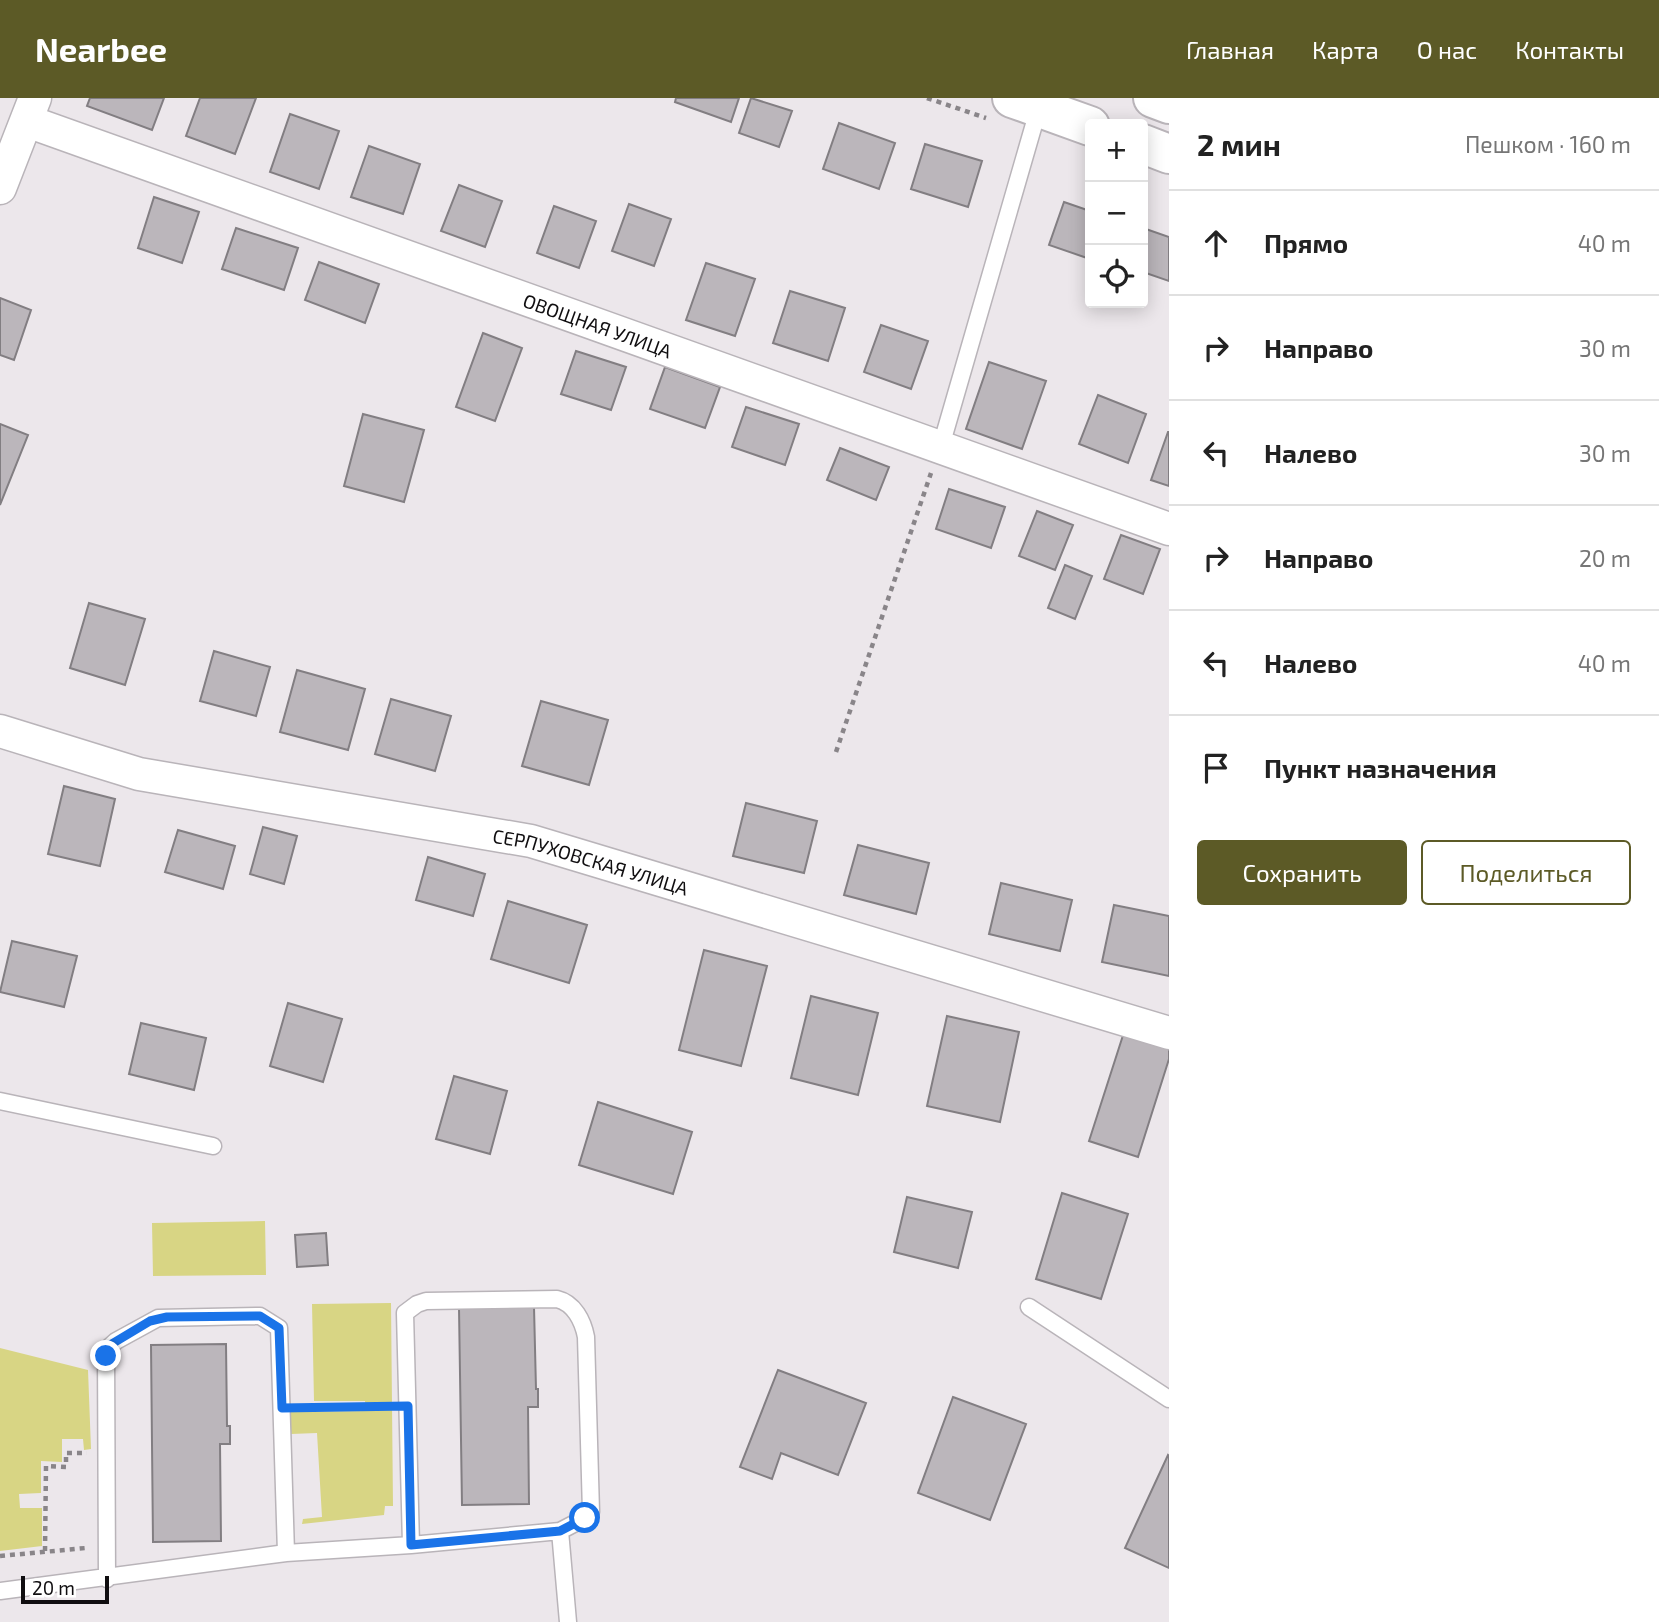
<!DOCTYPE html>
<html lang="ru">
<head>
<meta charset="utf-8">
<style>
	body { margin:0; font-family:"Exo 2",sans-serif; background:#f2f2f2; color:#222 }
	.controls { position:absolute; right:21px; top:21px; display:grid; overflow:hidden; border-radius:7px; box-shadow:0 4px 18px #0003 }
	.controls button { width:63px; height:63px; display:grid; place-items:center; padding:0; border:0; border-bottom:2px solid #e0e0e0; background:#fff; color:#222; font:35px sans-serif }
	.scale { position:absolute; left:21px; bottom:18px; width:88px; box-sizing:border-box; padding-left:7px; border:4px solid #100e10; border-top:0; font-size:19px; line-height:24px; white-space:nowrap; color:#100e10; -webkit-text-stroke:5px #fff; paint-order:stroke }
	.stop { position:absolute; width:21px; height:21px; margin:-16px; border:5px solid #1a73e8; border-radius:50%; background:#fff }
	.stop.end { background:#1a73e8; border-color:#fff; box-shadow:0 2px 7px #0008 }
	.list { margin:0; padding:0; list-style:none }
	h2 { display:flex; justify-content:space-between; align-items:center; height:91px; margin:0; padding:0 28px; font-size:30px }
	h2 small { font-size:23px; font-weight:400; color:#767676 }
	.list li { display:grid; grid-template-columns:46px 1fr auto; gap:21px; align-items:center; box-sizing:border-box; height:105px; padding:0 28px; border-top:2px solid #e0e0e0 }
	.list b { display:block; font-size:26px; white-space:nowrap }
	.list em { font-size:23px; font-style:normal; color:#767676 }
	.actions { display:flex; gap:14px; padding:21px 28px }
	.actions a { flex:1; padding:16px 0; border:2px solid #5c5a26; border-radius:7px; text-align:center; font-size:24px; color:#5c5a26 }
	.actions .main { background:#5c5a26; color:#fff }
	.icon { flex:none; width:38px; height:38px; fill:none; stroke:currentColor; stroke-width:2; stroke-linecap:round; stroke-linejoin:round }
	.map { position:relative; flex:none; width:1169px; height:1524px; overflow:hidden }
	header { display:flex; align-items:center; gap:42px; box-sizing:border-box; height:98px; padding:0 35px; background:#5c5a26; color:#fff }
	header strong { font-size:33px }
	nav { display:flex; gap:38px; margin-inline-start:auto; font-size:24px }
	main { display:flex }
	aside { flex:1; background:#fff }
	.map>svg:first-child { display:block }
	.green { fill:#d8d584 }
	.building { fill:#bbb6bb; stroke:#827e82; stroke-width:2 }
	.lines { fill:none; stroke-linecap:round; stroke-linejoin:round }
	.service-casing { stroke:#b9b4b9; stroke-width:19 }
	.minor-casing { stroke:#b9b4b9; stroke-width:35 }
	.primary-casing { stroke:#b9b4b9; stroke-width:42 }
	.path { stroke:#898589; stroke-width:4.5; stroke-dasharray:5 5; stroke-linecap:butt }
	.service { stroke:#fff; stroke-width:16 }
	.minor { stroke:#fff; stroke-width:32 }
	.primary { stroke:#fff; stroke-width:38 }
	.route { stroke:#1a73e8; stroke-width:9 }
	.labels { text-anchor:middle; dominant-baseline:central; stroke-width:7; stroke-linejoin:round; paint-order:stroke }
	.street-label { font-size:19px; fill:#100e10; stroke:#fff }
</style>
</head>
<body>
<header>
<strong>Nearbee</strong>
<nav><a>Главная</a><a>Карта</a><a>О нас</a><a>Контакты</a></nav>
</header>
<main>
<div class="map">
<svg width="1169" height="1524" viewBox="0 0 1169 1524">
	<rect width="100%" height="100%" fill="#ece7eb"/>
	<!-- green -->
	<path class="green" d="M265,1123L266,1177L153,1178L152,1125Z
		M391,1205L393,1408H385L384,1417L302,1426L303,1421L322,1419L317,1335L291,1336V1314L366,1313L365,1303H314L312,1206Z
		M0,1250L88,1272L91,1351L84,1352L83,1341H62V1364L41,1363V1395L19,1396L20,1410H42V1448L0,1453Z"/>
	<!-- building -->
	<path class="building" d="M90,0H164L152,32L87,8Z
		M200,0H256L235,56L186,38Z
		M676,0H739L731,24L675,4Z
		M751,0L792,13L779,49L739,35Z
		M290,16L339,33L319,91L270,74Z
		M839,25L895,45L879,91L823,71Z
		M925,46L982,63L968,109L911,91Z
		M369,48L420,66L403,116L351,99Z
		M459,87L502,103L485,149L441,133Z
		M154,99L199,114L182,165L138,150Z
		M1064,104L1090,113V161L1049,147Z
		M629,106L671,121L654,168L612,153Z
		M554,108L596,123L579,170L537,155Z
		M236,130L298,150L284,192L222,171Z
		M1143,130L1169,139V183L1143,174Z
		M319,164L379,186L365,225L305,202Z
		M706,165L755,181L735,238L686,222Z
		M790,193L845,210L828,263L773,245Z
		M0,200L31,212L14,262L0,257Z
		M881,227L928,243L911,291L864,274Z
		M483,235L522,250L495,323L456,309Z
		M576,253L626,269L611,312L561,296Z
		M989,264L1046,283L1022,351L966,331Z
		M665,269L720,289L705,330L650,311Z
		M1098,297L1146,316L1128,365L1079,346Z
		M746,309L799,326L785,367L732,349Z
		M363,316L424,332L404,404L344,388Z
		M0,326L28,337L0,407Z
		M1168,334H1169V388L1151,382Z
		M840,350L889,369L876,402L827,382Z
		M949,391L1005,409L991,450L936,431Z
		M1037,413L1073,427L1055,472L1019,458Z
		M1121,437L1160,451L1143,496L1104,481Z
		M1065,467L1092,478L1075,521L1048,510Z
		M89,505L145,521L125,587L70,570Z
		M214,553L270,569L256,618L200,603Z
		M297,572L365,591L348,652L280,634Z
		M391,601L451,618L435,673L375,656Z
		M541,603L608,622L589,687L522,668Z
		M64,688L115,701L100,768L48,756Z
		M746,705L817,723L804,775L733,758Z
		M263,729L297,738L284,786L250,776Z
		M178,732L235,748L223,791L165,774Z
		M858,747L929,765L916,816L844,797Z
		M428,759L485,776L473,818L416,802Z
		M1001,785L1072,802L1060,853L989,836Z
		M508,803L587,827L569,885L491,861Z
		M1114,807L1169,818V878L1102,864Z
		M12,843L77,858L64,909L0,894Z
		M704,852L767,868L741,968L679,952Z
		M811,898L878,915L858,997L791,980Z
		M288,905L342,921L323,984L270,968Z
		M947,918L1019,934L1000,1024L927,1008Z
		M141,925L206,940L194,992L129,976Z
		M1126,928L1169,942V961L1138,1059L1089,1043Z
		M454,978L507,993L490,1056L436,1041Z
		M598,1004L692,1034L673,1096L579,1067Z
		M1062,1095L1128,1116L1101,1201L1036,1181Z
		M907,1099L972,1114L958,1170L894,1154Z
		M326,1135L328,1167L297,1169L295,1137Z
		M534,1209L536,1291H538V1309H528L529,1406L462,1407L459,1210Z
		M226,1246L227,1328H230V1346H220L221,1443L153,1444L151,1247Z
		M778,1272L866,1305L838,1377L781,1355L772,1381L740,1369Z
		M953,1299L1026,1326L990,1422L918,1395Z
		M1168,1357L1169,1358V1470L1125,1450Z"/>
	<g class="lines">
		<!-- service casing -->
		<g class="service-casing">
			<path id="service" d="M941,348L1039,9
				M0,1003L213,1048
				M1029,1209L1169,1301
				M560,1433L568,1524
				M107,1481L106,1252L116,1243L158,1220L260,1218L279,1230L286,1455
				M0,1493L286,1455L411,1447L560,1433L585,1420L591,1414L586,1239C583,1223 574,1205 557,1201L426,1203L417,1206L405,1215L411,1447"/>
		</g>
		<!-- minor casing -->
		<g class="minor-casing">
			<g id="minor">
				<path id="s1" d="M27,23L1169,431"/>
				<path d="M0,90L35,0"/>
				<path id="s2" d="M0,633L139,676L531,743L1169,935"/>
			</g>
		</g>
		<!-- primary casing -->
		<g class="primary-casing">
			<path id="primary" d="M1012,0L1090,28
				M1153,0L1169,6
				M1143,46L1169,56"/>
		</g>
		<!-- path -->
		<path class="path" d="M927,0L986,20
			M836,654L931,375
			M304,1309L386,1308
			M45,1453L46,1368L66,1369V1355H87
			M0,1458L86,1450"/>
		<!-- service -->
		<use href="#service" class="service"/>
		<!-- minor -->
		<use href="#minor" class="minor"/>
		<!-- primary -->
		<use href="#primary" class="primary"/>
	</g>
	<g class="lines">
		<!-- route -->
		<path class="route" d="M106,1258L110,1247L150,1223L167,1219L260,1218L279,1230L282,1310L408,1308L411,1447L560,1433L585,1420"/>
	</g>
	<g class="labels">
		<!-- street labels -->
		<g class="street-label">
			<text stroke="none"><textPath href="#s1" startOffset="606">ОВОЩНАЯ УЛИЦА</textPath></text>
			<text stroke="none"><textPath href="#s2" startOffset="606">СЕРПУХОВСКАЯ УЛИЦА</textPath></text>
		</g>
	</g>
</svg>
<div class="controls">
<button>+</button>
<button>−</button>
<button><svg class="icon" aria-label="locate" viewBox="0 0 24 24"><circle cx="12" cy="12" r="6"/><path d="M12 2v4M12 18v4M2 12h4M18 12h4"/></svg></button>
</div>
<div class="scale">20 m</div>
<div class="stop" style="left:585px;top:1420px"></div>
<div class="stop end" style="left:106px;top:1258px"></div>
</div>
<aside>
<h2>2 мин<small>Пешком · 160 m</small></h2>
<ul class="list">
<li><svg class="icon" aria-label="ahead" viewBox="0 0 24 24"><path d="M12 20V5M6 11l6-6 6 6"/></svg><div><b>Прямо</b></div><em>40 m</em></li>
<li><svg class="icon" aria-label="right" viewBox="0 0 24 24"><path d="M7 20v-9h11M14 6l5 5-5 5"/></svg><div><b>Направо</b></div><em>30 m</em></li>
<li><svg class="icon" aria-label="left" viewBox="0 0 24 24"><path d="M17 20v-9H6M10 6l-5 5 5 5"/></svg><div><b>Налево</b></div><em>30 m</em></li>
<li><svg class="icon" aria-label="right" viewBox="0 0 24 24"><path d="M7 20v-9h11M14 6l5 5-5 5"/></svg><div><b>Направо</b></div><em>20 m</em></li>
<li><svg class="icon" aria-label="left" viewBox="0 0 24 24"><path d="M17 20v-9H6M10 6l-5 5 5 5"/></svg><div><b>Налево</b></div><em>40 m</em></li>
<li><svg class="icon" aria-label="arrive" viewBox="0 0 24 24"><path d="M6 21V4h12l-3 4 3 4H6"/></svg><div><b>Пункт назначения</b></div></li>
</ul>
<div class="actions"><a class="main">Сохранить</a><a>Поделиться</a></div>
</aside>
</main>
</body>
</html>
